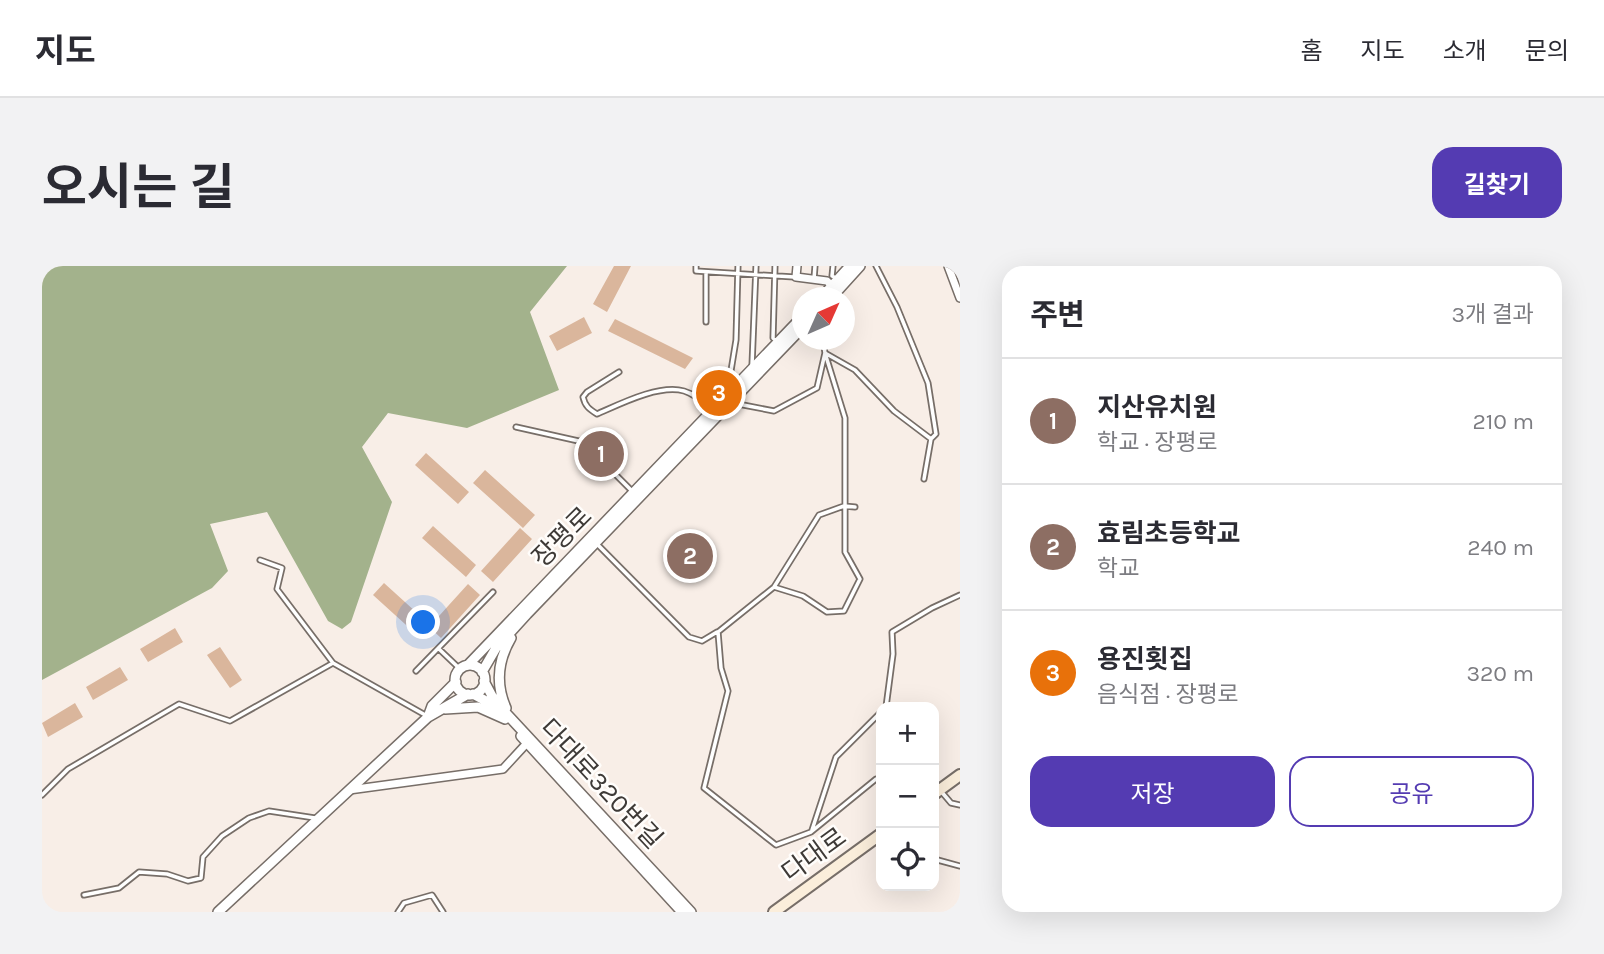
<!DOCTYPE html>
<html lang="ko">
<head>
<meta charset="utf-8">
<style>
	body { margin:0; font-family:Karla,"Noto Sans KR",sans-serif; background:#f2f2f3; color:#2b2b33 }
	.controls { position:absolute; right:21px; bottom:21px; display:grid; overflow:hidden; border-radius:14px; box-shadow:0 7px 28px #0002 }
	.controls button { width:63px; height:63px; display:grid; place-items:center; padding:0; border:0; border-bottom:2px solid #e1e1e2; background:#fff; color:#2b2b33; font:35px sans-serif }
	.compass { position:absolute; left:750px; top:21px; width:63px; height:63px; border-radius:50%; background:#fff; box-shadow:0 7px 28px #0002; rotate:45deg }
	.you { position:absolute; left:382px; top:357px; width:24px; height:24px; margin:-18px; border:5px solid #fff; border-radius:50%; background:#1a73e8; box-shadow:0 0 0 10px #1a73e833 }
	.badge { display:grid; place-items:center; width:46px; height:46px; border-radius:50%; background:#543bb2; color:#fff; font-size:23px; font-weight:700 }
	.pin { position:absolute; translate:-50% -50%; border:4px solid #fff; box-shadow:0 2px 7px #0006 }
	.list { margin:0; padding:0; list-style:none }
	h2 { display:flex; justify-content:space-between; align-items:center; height:91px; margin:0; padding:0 28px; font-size:30px }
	h2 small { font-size:23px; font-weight:400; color:#7c7c81 }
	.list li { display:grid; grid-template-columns:46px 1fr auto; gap:21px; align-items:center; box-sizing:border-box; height:126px; padding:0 28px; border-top:2px solid #e1e1e2 }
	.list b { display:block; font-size:26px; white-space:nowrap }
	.list p { margin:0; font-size:23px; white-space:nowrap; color:#7c7c81 }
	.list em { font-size:23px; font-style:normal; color:#7c7c81 }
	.actions { display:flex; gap:14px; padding:21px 28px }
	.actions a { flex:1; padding:16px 0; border:2px solid #543bb2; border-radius:21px; text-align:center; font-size:24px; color:#543bb2 }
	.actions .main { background:#543bb2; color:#fff }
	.icon { flex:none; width:38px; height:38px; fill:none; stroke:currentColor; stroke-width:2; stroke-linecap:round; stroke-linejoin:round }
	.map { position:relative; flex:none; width:918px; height:646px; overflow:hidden; border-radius:21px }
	header { display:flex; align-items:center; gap:42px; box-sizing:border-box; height:98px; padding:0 35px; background:#fff; border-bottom:2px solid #e1e1e2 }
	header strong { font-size:33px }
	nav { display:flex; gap:38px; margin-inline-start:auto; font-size:24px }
	.intro { display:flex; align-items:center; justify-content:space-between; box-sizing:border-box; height:168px; padding:0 42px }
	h1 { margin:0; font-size:49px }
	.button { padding:18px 32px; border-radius:21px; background:#543bb2; color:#fff; font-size:24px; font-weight:700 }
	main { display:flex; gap:42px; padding:0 42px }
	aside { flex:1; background:#fff; border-radius:21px; box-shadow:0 7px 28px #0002 }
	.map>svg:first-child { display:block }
	.forest { fill:#a3b28c }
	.building { fill:#dab69c }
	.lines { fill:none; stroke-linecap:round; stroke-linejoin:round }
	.service-casing { stroke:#776e68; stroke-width:7 }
	.minor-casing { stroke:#776e68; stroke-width:10 }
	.tertiary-casing { stroke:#776e68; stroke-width:12 }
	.secondary-casing { stroke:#776e68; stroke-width:14 }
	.service { stroke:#fff; stroke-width:3.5 }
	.minor { stroke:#fff; stroke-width:7 }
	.tertiary { stroke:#fff; stroke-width:9 }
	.secondary { stroke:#fbeedb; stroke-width:10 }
	.labels { text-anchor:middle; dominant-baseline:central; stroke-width:5; stroke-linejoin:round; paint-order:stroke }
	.street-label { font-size:26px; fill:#3e3a37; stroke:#fffdfb }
</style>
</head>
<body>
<header>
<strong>지도</strong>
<nav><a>홈</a><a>지도</a><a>소개</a><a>문의</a></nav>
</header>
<div class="intro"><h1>오시는 길</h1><a class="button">길찾기</a></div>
<main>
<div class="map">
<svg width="918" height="646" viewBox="0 0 918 646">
	<rect width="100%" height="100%" fill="#f8eee7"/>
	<!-- forest -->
	<path class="forest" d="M0,0H525L488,46L517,124L425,162L346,147L320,181L350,236L309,356L300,363L286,355L225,246L168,258L186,305L170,322L0,414Z"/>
	<!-- building -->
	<path class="building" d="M572,0H589L565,46L551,38Z
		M542,51L550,67L515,85L507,70Z
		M573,53L651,92L643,103L566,65Z
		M384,187L427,226L416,238L373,199Z
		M443,204L493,249L481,262L431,217Z
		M391,260L434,299L424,311L380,272Z
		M478,262L490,273L451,316L439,305Z
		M342,317L385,356L374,368L331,329Z
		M426,318L438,329L399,372L387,361Z
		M133,362L141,376L106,396L98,383Z
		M178,381L200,414L188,422L165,389Z
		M78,401L86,414L51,434L44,421Z
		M33,437L41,451L6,471L0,457Z"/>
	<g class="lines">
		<!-- service casing -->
		<g class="service-casing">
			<path id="service" d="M654,0V5L752,11
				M733,0L731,72L735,75
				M791,0L790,10L794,12
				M834,0L855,41L886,117L894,168L889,173L882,213
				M664,6V56
				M772,13L773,0
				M710,99L714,0
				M577,106L545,126L541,131C543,140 547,143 555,148C578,138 617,118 642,125C653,128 662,137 670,144
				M686,123L694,74L696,0
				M692,135L696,138L732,145L775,122L783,87L813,104L852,145L889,173
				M474,161L541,176L590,225
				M813,241L802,240L777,249L732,321L676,366L679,402L686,425L662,522L734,579L769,566L834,513L839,516
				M555,278L647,371L660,375L675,366
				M218,294L240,302L235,323L291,397L385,450
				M732,321L761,330L785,346L802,345L818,313L803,286V152L783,87L781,74
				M397,383L418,403
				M374,405L451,326
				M844,441L851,388L850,366L890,342L918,329
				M898,524L909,537L918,539
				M0,529L26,503L137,438L188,455L291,397
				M770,564L794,491L839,446
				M892,593L918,600
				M42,629L77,622L97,606L125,608L146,615L159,612L161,591L180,570L207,552L227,545L273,552
				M356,646L362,637L390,629L401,646"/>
		</g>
		<!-- minor casing -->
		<g class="minor-casing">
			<path id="minor" d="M755,0L754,11L785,15L790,20
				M906,0L918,32
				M307,524L461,503L485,477"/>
		</g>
		<!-- tertiary casing -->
		<g class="tertiary-casing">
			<path id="tertiary" d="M779,32L808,0
				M789,32L818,0
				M426,399L760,51
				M413 414a15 15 0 1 1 30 0a15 15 0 1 1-30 0Z
				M440,406L454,382L485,348L760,62
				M442,415L450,430L461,444L649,646
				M431,428L444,435L457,447
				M464,442C453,417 456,394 469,372
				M403,443L436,441L463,453
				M386,451L390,440L414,416
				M479,470L640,646
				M176,646L386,451L426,428"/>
		</g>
		<!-- secondary casing -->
		<g class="secondary-casing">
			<path id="secondary" d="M892,528L918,509
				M732,646L839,568"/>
		</g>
		<!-- service -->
		<use href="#service" class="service"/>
		<!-- minor -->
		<use href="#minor" class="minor"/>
		<!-- tertiary -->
		<use href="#tertiary" class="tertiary"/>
		<!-- secondary -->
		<use href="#secondary" class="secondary"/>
	</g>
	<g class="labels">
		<!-- street labels -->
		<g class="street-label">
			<text transform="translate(520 271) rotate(-45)">장평로</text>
			<text transform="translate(559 518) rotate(47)">다대로320번길</text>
			<text transform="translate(772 589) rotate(-36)">다대로</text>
		</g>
	</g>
</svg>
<div class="controls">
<button>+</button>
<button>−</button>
<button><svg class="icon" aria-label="locate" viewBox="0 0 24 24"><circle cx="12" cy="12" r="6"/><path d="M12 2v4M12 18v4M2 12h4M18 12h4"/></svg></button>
</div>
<svg class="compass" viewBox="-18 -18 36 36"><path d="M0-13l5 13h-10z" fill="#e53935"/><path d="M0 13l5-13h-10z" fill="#7c7c81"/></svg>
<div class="you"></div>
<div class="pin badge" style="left:559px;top:188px;background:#8d6e63">1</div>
<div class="pin badge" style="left:648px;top:290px;background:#8d6e63">2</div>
<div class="pin badge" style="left:677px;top:127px;background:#e8710a">3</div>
</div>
<aside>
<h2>주변<small>3개 결과</small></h2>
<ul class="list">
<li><span class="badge" style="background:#8d6e63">1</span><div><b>지산유치원</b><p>학교 · 장평로</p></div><em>210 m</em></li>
<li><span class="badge" style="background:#8d6e63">2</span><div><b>효림초등학교</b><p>학교</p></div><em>240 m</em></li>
<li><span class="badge" style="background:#e8710a">3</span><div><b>용진횟집</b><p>음식점 · 장평로</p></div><em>320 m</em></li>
</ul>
<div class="actions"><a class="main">저장</a><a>공유</a></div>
</aside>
</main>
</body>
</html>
